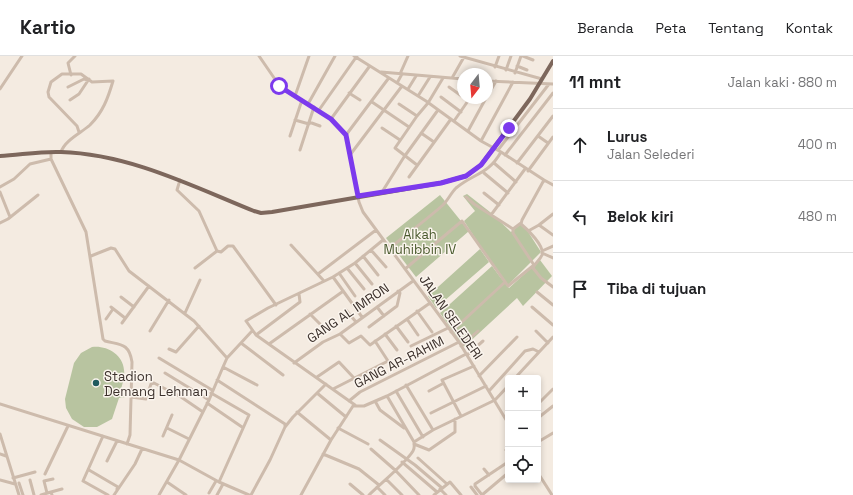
<!DOCTYPE html>
<html lang="id">
<head>
<meta charset="utf-8">
<style>
	body { margin:0; font-family:"Space Grotesk",sans-serif; background:#f2f2f2; color:#202124 }
	.controls { position:absolute; right:12px; bottom:12px; display:grid; overflow:hidden; border-radius:4px; box-shadow:0 2px 6px #0003 }
	.controls button { width:36px; height:36px; display:grid; place-items:center; padding:0; border:0; border-bottom:1px solid #e0e0e0; background:#fff; color:#202124; font:20px sans-serif }
	.compass { position:absolute; left:457px; top:12px; width:36px; height:36px; border-radius:50%; background:#fff; box-shadow:0 2px 6px #0003; rotate:196deg }
	.stop { position:absolute; width:12px; height:12px; margin:-9px; border:3px solid #7c3aed; border-radius:50%; background:#fff }
	.stop.end { background:#7c3aed; border-color:#fff; box-shadow:0 1px 4px #0008 }
	.list { margin:0; padding:0; list-style:none }
	h2 { display:flex; justify-content:space-between; align-items:center; height:52px; margin:0; padding:0 16px; font-size:17px }
	h2 small { font-size:13px; font-weight:400; color:#757577 }
	.list li { display:grid; grid-template-columns:26px 1fr auto; gap:12px; align-items:center; box-sizing:border-box; height:72px; padding:0 16px; border-top:1px solid #e0e0e0 }
	.list b { display:block; font-size:15px; white-space:nowrap }
	.list p { margin:0; font-size:13px; white-space:nowrap; color:#757577 }
	.list em { font-size:13px; font-style:normal; color:#757577 }
	.icon { flex:none; width:22px; height:22px; fill:none; stroke:currentColor; stroke-width:2; stroke-linecap:round; stroke-linejoin:round }
	.map { position:relative; flex:none; width:553px; height:439px; overflow:hidden }
	header { display:flex; align-items:center; gap:24px; box-sizing:border-box; height:56px; padding:0 20px; background:#fff; border-bottom:1px solid #e0e0e0 }
	header strong { font-size:19px }
	nav { display:flex; gap:22px; margin-inline-start:auto; font-size:14px }
	main { display:flex }
	aside { flex:1; background:#fff }
	.map>svg:first-child { display:block }
	.green { fill:#b8c4a0 }
	.lines { fill:none; stroke-linecap:round; stroke-linejoin:round }
	.minor { stroke:#cdbbac; stroke-width:3 }
	.major { stroke:#7d675c; stroke-width:4 }
	.route { stroke:#7c3aed; stroke-width:5 }
	.poi-dot { fill:#1f5a5e; stroke:#fbf5ee; stroke-width:1.5 }
	.labels { text-anchor:middle; dominant-baseline:central; stroke-width:3; stroke-linejoin:round; paint-order:stroke }
	.park-label { font-size:13px; fill:#4a5a2e; stroke:#fbf5ee }
	.street-label { font-size:13px; fill:#3b302b; stroke:#fbf5ee }
	.poi-label { font-size:13px; fill:#3b302b; stroke:#fbf5ee; text-anchor:start }
</style>
</head>
<body>
<header>
<strong>Kartio</strong>
<nav><a>Beranda</a><a>Peta</a><a>Tentang</a><a>Kontak</a></nav>
</header>
<main>
<div class="map">
<svg width="553" height="439" viewBox="0 0 553 439">
	<rect width="100%" height="100%" fill="#f4ebe1"/>
	<!-- green -->
	<path class="green" d="M467,138L490,156L511,176L521,168L525,171L541,196L508,229L505,227L509,232L540,204L552,220L523,250L517,242L464,291L440,257L492,210L503,225L464,165L475,155L463,140Z
		M440,139L469,175L416,221L386,182Z
		M480,193L489,206L436,252L428,240Z
		M92,291C106,289 123,298 124,314C125,320 123,326 121,333L127,337L126,341L119,342L112,363L97,371H84L72,363L66,352L65,343L74,307L81,297Z"/>
	<g class="lines">
		<!-- minor -->
		<path class="minor" d="M259,0L281,32L331,63L346,79L359,146L363,156L459,286L508,367
			M354,0L426,45L481,85L501,96L544,124L522,164L521,168C527,173 545,190 542,199C540,204 535,207 533,212L541,222L553,231
			M460,0L542,23
			M523,0L533,4
			M517,10L527,14
			M495,11L499,0
			M506,14L511,0
			M381,16L463,23
			M515,17L521,0
			M400,18L408,0
			M71,19L68,7L75,0
			M452,22L464,1
			M487,25L553,28
			M397,27L402,18
			M68,31L84,23L88,24
			M449,31L463,41
			M0,33L22,0
			M408,33L416,20
			M349,37L360,44
			M295,40L309,0
			M418,40L430,21
			M441,41L461,56
			M487,41L496,25
			M70,44L79,38L89,23
			M372,46L409,71
			M308,48L335,0
			M399,48L417,60
			M319,54L357,0
			M331,63L369,11
			M295,64L309,68
			M454,65L470,42
			M309,66L320,70
			M382,72L400,84
			M468,75L486,42
			M421,77L434,86
			M346,79L388,23
			M290,80L302,44
			M538,80L548,87
			M481,85L513,26
			M300,94L314,51
			M498,94L549,28
			M51,96V103L86,176L103,283L105,285C121,289 129,287 132,306L130,379L127,388
			M61,96C65,84 81,77 90,69C103,56 108,42 113,25L92,26L81,18H62L51,26L48,36L49,41L77,70L79,76
			M350,99L402,30
			M505,99L553,37
			M494,107L516,126
			M517,107L553,60
			M417,109L395,92L417,60L428,47L443,22
			M528,115L553,81
			M484,117L508,137
			M409,121L451,63
			M180,124L177,134L199,155L217,195
			M544,124L553,129
			M0,131L14,123L30,108L51,103
			M0,136L10,161
			M382,136L404,101L438,54
			M484,137L499,149
			M466,141L474,148L513,173
			M491,159L525,113
			M0,167L8,163L38,139
			M539,169L553,158
			M530,174L539,169L553,179
			M291,189L324,225
			M390,192C407,178 426,164 443,149C448,144 451,137 456,132C474,117 488,119 501,96
			M371,194L386,211
			M542,195L553,190
			M542,197L553,202
			M91,200L111,192L115,193L129,215L194,265L227,302
			M363,200L378,219
			M355,207L372,228
			M195,212L217,195L221,196L228,190H233L276,249
			M347,212L364,233
			M405,213L462,165L508,230L534,209L513,177V173L521,167
			M339,217L355,240
			M318,218L376,174
			M333,221L362,261
			M537,236L553,249
			M121,241L134,251
			M111,251L125,262
			M377,251L384,260
			M532,251L553,269
			M346,254L356,266
			M417,255L432,276
			M185,257L200,224
			M310,258L321,269
			M106,263L113,253
			M407,263L418,279
			M122,267L149,230
			M396,270L408,286
			M369,271L397,250L400,237L398,235
			M150,275L169,244
			M536,275L548,287
			M451,276L504,227
			M340,278L349,287L361,280L370,289L430,247
			M385,278L397,294
			M256,279L300,246L299,238
			M241,287L283,319
			M269,288L342,236
			M411,290L448,272
			M461,290L478,275
			M169,293L176,296L199,270
			M467,299L483,285
			M159,302L212,334
			M294,307L323,286L340,278L413,225
			M223,311L257,329
			M165,317L209,344
			M479,320L517,281
			M317,321L339,306L354,322
			M515,322L553,281
			M217,324L285,368V371L293,361L326,328
			M406,329L433,374
			M333,333L388,305L375,285
			M396,335L423,381
			M429,335L442,328
			M489,335L525,295L533,293L539,296
			M211,337L249,359L219,426
			M317,337L346,361
			M131,341L146,343L151,328L154,327L181,341L203,356
			M349,345L360,336L459,286
			M375,345L380,354L404,372
			M207,347L242,371
			M0,348L179,404L219,426L249,439
			M538,348L553,333
			M355,349L256,279L246,265L268,252L333,221L355,207L383,184
			M297,356L331,384
			M431,357L486,330
			M461,360L442,324L474,310
			M538,362L553,350
			M167,372L189,383
			M338,372L368,388
			M0,378L19,439
			M103,380L83,425L108,439
			M163,380L172,359
			M380,384L415,409L442,432
			M414,386L433,374L495,344L508,330
			M538,386L553,377
			M414,388L429,394L455,376V363
			M371,393L395,414L419,439
			M506,394L508,393
			M0,398L6,400
			M323,398L359,413L379,429
			M418,402L447,428
			M107,405L117,385
			M402,406L437,436
			M484,413L489,419
			M89,414L118,431L117,433
			M538,417L552,439
			M45,418L68,370
			M13,422L35,416
			M386,423L402,439
			M0,424L15,428
			M30,424L34,439
			M167,426L186,439
			M19,427L23,439
			M350,428L363,439
			M377,431L385,439
			M471,431L477,439
			M440,433L446,439
			M51,436L62,433
			M47,437L44,425L53,423
			M209,437L216,425
			M41,439L51,436L52,439
			M114,439L135,408L142,393
			M159,439L179,404L209,344L223,311L227,302L252,275
			M217,439L223,428
			M251,439L270,404L285,371
			M301,439L331,384L353,350H364L387,340L466,298
			M369,439C381,427 405,408 413,395C415,392 414,390 414,386L387,340
			M434,439L450,426L461,439
			M482,439L475,430V428L508,406
			M482,439L508,417"/>
		<!-- major -->
		<path class="major" d="M0,100C20,99 41,95 61,96C129,98 192,130 254,155L261,157L272,156L441,127L466,120L481,109L530,43L553,5"/>
	</g>
	<g class="lines">
		<!-- route -->
		<path class="route" d="M279,30L331,63L346,79L358,140L441,127L466,120L481,109L509,72"/>
	</g>
	<!-- markers -->
	<circle class="poi-dot" cx="96" cy="327" r="4"/>
	<g class="labels">
		<!-- park labels -->
		<g class="park-label">
			<text x="420" y="178">Alkah<tspan x="420" dy="15">Muhibbin IV</tspan></text>
		</g>
		<!-- street labels -->
		<g class="street-label">
			<text transform="translate(348 257) rotate(-34)">GANG AL IMRON</text>
			<text transform="translate(451 261) rotate(55)">JALAN SELEDERI</text>
			<text transform="translate(399 306) rotate(-27)">GANG AR-RAHIM</text>
		</g>
		<!-- poi labels -->
		<g class="poi-label">
			<text x="104" y="320">Stadion<tspan x="104" dy="15">Demang Lehman</tspan></text>
		</g>
	</g>
</svg>
<div class="controls">
<button>+</button>
<button>−</button>
<button><svg class="icon" aria-label="locate" viewBox="0 0 24 24"><circle cx="12" cy="12" r="6"/><path d="M12 2v4M12 18v4M2 12h4M18 12h4"/></svg></button>
</div>
<svg class="compass" viewBox="-18 -18 36 36"><path d="M0-13l5 13h-10z" fill="#e53935"/><path d="M0 13l5-13h-10z" fill="#757577"/></svg>
<div class="stop" style="left:279px;top:30px"></div>
<div class="stop end" style="left:509px;top:72px"></div>
</div>
<aside>
<h2>11 mnt<small>Jalan kaki · 880 m</small></h2>
<ul class="list">
<li><svg class="icon" aria-label="ahead" viewBox="0 0 24 24"><path d="M12 20V5M6 11l6-6 6 6"/></svg><div><b>Lurus</b><p>Jalan Selederi</p></div><em>400 m</em></li>
<li><svg class="icon" aria-label="left" viewBox="0 0 24 24"><path d="M17 20v-9H6M10 6l-5 5 5 5"/></svg><div><b>Belok kiri</b></div><em>480 m</em></li>
<li><svg class="icon" aria-label="arrive" viewBox="0 0 24 24"><path d="M6 21V4h12l-3 4 3 4H6"/></svg><div><b>Tiba di tujuan</b></div></li>
</ul>
</aside>
</main>
</body>
</html>
